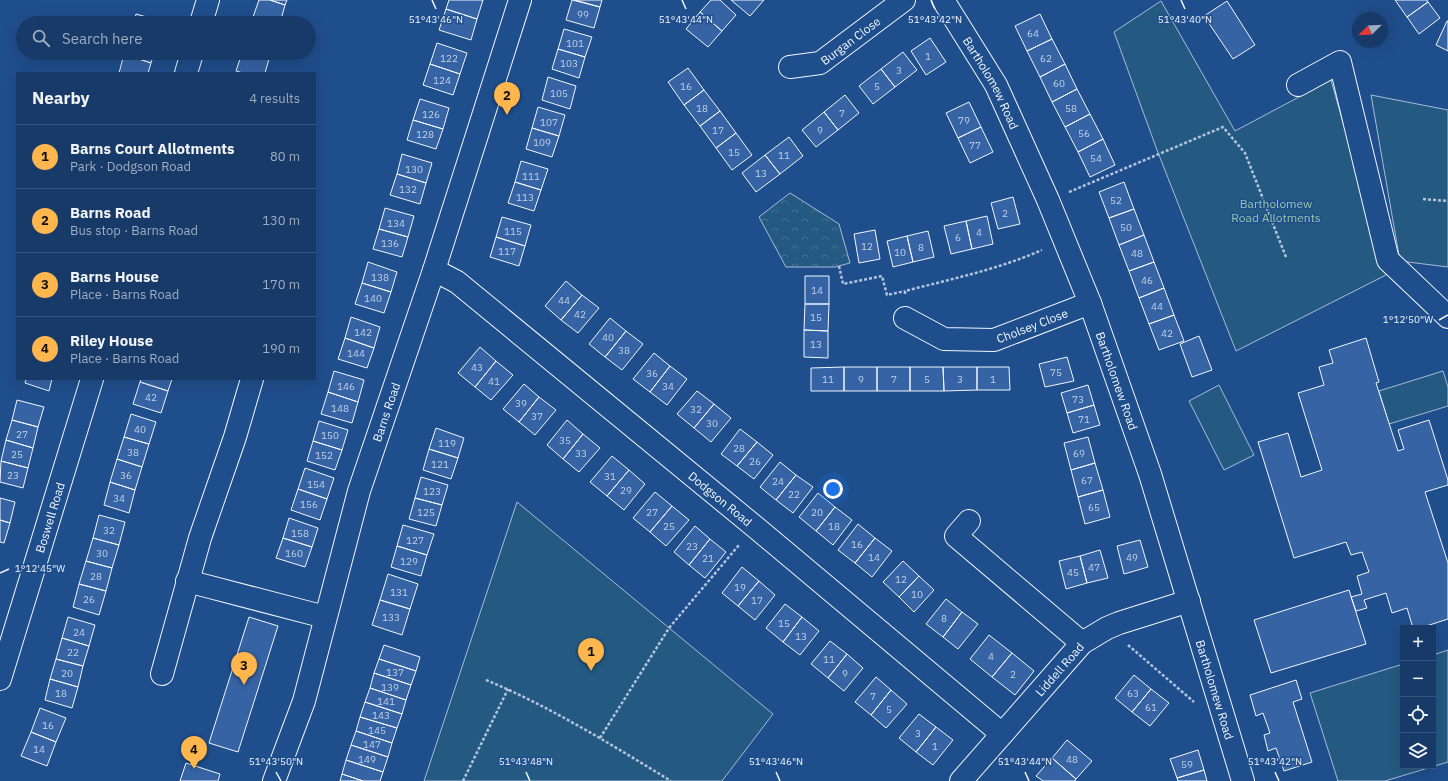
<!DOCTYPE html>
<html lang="en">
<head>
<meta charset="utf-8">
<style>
	body { margin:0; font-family:"IBM Plex Sans",sans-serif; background:#244571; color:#f1f3f6 }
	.controls { position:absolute; right:12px; bottom:12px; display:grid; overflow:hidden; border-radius:0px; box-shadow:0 4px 16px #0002 }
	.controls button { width:36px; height:36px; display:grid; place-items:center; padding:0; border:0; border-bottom:1px solid #36547d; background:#173a69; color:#f1f3f6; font:20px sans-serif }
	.compass { position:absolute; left:1352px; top:12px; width:36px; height:36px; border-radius:50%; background:#173a69; box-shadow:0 4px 16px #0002; rotate:246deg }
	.you { position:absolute; left:833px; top:489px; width:14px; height:14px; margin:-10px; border:3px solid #fff; border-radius:50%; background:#1a73e8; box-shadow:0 0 0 6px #1a73e833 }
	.badge { display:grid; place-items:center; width:26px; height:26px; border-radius:50%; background:#ffb74d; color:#111; font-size:13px; font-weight:700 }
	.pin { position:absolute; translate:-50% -33px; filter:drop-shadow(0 1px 2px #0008) }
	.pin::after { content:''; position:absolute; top:21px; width:14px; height:12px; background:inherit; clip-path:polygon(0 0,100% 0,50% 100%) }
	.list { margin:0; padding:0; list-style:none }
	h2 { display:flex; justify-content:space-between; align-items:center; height:52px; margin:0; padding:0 16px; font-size:17px }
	h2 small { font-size:13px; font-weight:400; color:#9eadc0 }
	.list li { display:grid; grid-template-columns:26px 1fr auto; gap:12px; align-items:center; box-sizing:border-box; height:64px; padding:0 16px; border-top:1px solid #36547d }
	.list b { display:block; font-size:15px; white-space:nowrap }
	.list p { margin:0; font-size:13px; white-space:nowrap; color:#9eadc0 }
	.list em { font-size:13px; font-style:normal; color:#9eadc0 }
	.icon { flex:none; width:22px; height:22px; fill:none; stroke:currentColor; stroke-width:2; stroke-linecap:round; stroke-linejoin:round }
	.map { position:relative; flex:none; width:1448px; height:781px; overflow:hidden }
	.search { position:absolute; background:#173a69; box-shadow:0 4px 16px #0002; left:16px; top:16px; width:300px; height:44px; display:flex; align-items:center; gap:10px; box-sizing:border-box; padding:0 14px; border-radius:22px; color:#9eadc0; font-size:15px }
	.panel { position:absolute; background:#173a69; box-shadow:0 4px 16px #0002; left:16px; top:72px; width:300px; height:308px; border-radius:0px }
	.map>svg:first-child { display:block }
	.park { fill:url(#park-crowns); stroke:#a8bbd7 }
	.garden { fill:#245a82; stroke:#a8bbd7 }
	.building { fill:#3563a3; stroke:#f2f6ff }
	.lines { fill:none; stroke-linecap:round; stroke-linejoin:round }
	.minor-casing { stroke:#f2f6ff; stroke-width:24 }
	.path { stroke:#b3c4dc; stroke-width:2.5; stroke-dasharray:3 2; stroke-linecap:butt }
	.minor { stroke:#1f4e8c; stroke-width:22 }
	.ticks { fill:none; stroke:#f2f6ff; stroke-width:1.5 }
	.labels { text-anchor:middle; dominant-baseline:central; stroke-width:3; stroke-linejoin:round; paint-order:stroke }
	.number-label { font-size:10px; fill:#c3d1e8 }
	.street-label { font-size:12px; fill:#f2f6ff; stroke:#1f4e8c }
	.park-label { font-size:12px; fill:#97c8a6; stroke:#1f4e8c }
	.ticks-label { font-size:10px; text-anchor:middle; fill:#f2f6ff; stroke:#1f4e8c; stroke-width:3; stroke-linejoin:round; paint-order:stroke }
</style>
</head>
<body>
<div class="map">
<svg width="1448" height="781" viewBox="0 0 1448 781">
	<defs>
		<pattern id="park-crowns" width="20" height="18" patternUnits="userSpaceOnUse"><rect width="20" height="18" fill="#245a82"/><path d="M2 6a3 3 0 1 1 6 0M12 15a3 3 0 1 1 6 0" fill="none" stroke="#447295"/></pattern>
	</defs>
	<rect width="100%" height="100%" fill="#1f4e8c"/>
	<!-- park -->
	<path class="park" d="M790,193L839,224L850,263L835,267H786L759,217Z"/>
	<!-- garden -->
	<path class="garden" d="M1161,1L1235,131L1331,80L1386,275L1236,351L1157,150L1114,32Z
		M1371,95L1448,110V267L1400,261Z
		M1443,371L1448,387V406L1389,424L1379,391Z
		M1219,385L1254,455L1224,470L1189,401Z
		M517,502L773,714L722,781H424Z
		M1448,650V762L1385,781H1338L1310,693L1403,664V766H1433V655Z"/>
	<!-- building -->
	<path class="building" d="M259,0H270L285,5L280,23H272L253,17Z
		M270,0H287L285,5Z
		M449,0H483L477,19L446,9Z
		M572,0L600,7L594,28L566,20Z
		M575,0H602L600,7Z
		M711,0H720L736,15L722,31L700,12Z
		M731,0H764L750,16Z
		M1395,0H1427L1428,2L1407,17Z
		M1227,1L1255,45L1233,59L1204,16Z
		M1428,2L1440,18L1419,34L1407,17Z
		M446,9L477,19L471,40L439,30Z
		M700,12L722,31L708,47L686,29Z
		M136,14L164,22L163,23H134Z
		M1040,14L1052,39L1027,51L1015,26Z
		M1447,21H1448V51L1436,45Z
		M564,29L592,37L585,57L558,49Z
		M930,38L946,62L926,75L911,51Z
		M1052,39L1065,64L1040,77L1027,51Z
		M437,43L467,53L460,74L430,64Z
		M558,49L585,57L579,78L552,69Z
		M903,52L917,70L895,87L881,69Z
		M125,53H154L151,63L124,54Z
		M242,53H250L269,59L265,73H243L236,71Z
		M250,53H271L269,59Z
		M124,54L151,63L148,73H119Z
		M430,64L460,74L453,95L423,85Z
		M1065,64L1077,89L1052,102L1040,77Z
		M688,68L704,90L684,105L668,82Z
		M881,69L895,87L873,104L859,86Z
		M548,77L576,86L570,109L542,100Z
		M1077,89L1090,114L1065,127L1052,102Z
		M704,90L720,111L700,126L684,105Z
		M845,95L859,113L838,130L824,112Z
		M420,99L449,108L443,129L413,120Z
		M969,102L981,127L958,138L946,113Z
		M538,107L565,115L559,136L532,128Z
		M720,111L736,133L716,148L700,126Z
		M824,112L838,130L816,147L802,130Z
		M1090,114L1103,139L1078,152L1065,127Z
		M413,120L443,129L436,149L407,140Z
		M981,127L993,152L970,163L958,138Z
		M532,128L559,136L552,157L526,149Z
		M736,133L752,155L732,170L716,148Z
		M789,137L803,156L780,174L765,155Z
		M1103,139L1115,165L1090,177L1078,152Z
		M402,154L432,163L426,183L397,174Z
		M765,155L780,174L756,192L742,173Z
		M521,161L548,169L541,190L515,182Z
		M397,174L426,183L420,204L390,195Z
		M515,182L541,190L534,211L508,203Z
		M1124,182L1134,209L1109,218L1099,192Z
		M1013,197L1020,224L998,229L991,203Z
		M385,208L414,216L408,237L379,229Z
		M1134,209L1144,235L1119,245L1109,218Z
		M987,216L993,244L972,249L966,221Z
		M502,217L531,225L525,246L496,237Z
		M966,221L972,249L951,254L944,226Z
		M379,229L408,237L402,257L373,249Z
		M875,230L880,259L859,263L854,234Z
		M928,231L934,257L913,262L907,236Z
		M1144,235L1154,262L1129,271L1119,245Z
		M907,236L913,262L893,267L887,241Z
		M496,237L525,246L519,266L490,257Z
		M368,262L397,272L391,292L362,283Z
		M1154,262L1164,288L1139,298L1129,271Z
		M805,276H829V304H805Z
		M566,281L582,295L561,320L545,306Z
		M362,283L391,292L384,313L355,304Z
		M1164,288L1174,315L1149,324L1139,298Z
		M582,295L599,308L578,333L561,320Z
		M805,304H829L828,331L804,330Z
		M1174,315L1184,341L1159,350L1149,324Z
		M351,317L380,327L374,348L345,338Z
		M610,318L626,331L605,357L589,344Z
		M804,330L828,331V358L804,357Z
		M626,331L643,344L622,370L605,357Z
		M1199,336L1212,370L1192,377L1180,344Z
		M345,338L374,348L367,368L338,359Z
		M1366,338L1379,382L1376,383L1398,451L1404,449L1398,430L1429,420L1448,480V485L1425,492L1448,563V619L1420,628H1413L1407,608L1392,613L1386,593L1364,600L1367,608L1356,611L1351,597L1362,594L1357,576L1369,572L1362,552L1351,555L1346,542L1294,558L1258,442L1288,433L1301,477L1322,470L1298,393L1324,385L1319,367L1333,363L1329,350Z
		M480,347L496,361L475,387L458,373Z
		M654,353L670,366L650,392L633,379Z
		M1067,357L1074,381L1045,387L1039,364Z
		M496,361L513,375L491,400L475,387Z
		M670,366L687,379L667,405L650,392Z
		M844,367V391H811V368Z
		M844,367H877V391H844Z
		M877,367H910V391H877Z
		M910,367H943L944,391H910Z
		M943,367H977V390L944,391Z
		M977,367H1009L1010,390H977Z
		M334,371L364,380L358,402L328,392Z
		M26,379H52L49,391L25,383Z
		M141,379H172L168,391L140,382Z
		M140,382L168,391L161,413L133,404Z
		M524,384L539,397L519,422L503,409Z
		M1088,385L1094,405L1067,413L1061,393Z
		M697,391L714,404L694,428L677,414Z
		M328,392L358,402L352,423L321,414Z
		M539,397L556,410L535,435L519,422Z
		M17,400L44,407L38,427L12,420Z
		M714,404L731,418L711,442L694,428Z
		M1094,405L1100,425L1073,433L1067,413Z
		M131,414L156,422L149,444L124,437Z
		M12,420L38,427L33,448L6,440Z
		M567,420L583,434L563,459L547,445Z
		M319,421L348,430L342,450L313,441Z
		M436,428L464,438L458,458L429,449Z
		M740,429L757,442L737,466L721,454Z
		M583,434L600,448L579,472L563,459Z
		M124,437L149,444L142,467L117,459Z
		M1088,437L1095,463L1071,470L1064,443Z
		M6,440L33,448L28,468L1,461Z
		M313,441L342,450L335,470L307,461Z
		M757,442L773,455L754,479L737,466Z
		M429,449L458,458L451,479L423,470Z
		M612,456L629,470L607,496L590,482Z
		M117,459L142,467L135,490L110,482Z
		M1,461L28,468L23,488L0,482Z
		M780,462L796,475L776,500L760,487Z
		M1095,463L1103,490L1078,497L1071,470Z
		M305,468L334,478L327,499L298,489Z
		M629,470L645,484L624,510L607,496Z
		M796,475L813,487L793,513L776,500Z
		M421,477L448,485L442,505L415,498Z
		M110,482L135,490L129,513L104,505Z
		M298,489L327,499L320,520L291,510Z
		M1103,490L1110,517L1085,524L1078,497Z
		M655,492L672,506L650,532L633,518Z
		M818,493L835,507L816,531L799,517Z
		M0,498L15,502L10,523L0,520Z
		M415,498L442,505L436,526L409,519Z
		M672,506L689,520L666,546L650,532Z
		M835,507L852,520L833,545L816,531Z
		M99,515L125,522L119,545L93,538Z
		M289,518L318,528L312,547L283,538Z
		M0,520L10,523L4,543L0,542Z
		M858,524L875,538L855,563L838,550Z
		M403,525L434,534L427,555L397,546Z
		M695,526L710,539L689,565L674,552Z
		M93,538L119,545L112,568L86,561Z
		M283,538L312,547L305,567L276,558Z
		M875,538L892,551L872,577L855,563Z
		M710,539L726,552L705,578L689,565Z
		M1140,540L1148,567L1124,574L1117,546Z
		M397,546L427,555L421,576L391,567Z
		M1100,550L1108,578L1087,583L1080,556Z
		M1080,556L1087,583L1066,589L1059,561Z
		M86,561L112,568L106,591L79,584Z
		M903,561L919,576L899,597L883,582Z
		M742,567L759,581L738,606L722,593Z
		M388,574L418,584L410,609L380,600Z
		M919,576L934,590L914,612L899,597Z
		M759,581L775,595L755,620L738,606Z
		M79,584L106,591L99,615L73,607Z
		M1349,590L1366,644L1271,673L1254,620Z
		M946,599L962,612L943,637L926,624Z
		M380,600L410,609L402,635L372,625Z
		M785,604L802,617L783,642L766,628Z
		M962,612L978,624L958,649L943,637Z
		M68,617L95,625L89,646L62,638Z
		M249,617L278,626L238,752L209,743Z
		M802,617L819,631L800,655L783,642Z
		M989,635L1012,653L992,677L970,659Z
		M62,638L89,646L83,666L56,659Z
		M830,641L847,654L828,678L811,664Z
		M384,645L420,657L416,671L379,659Z
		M1012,653L1034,671L1015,695L992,677Z
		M847,654L863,668L844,691L828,678Z
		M56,659L83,666L78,687L50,679Z
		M379,659L416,671L411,685L374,673Z
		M374,673L411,685L406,700L370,688Z
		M1134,675L1151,689L1132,712L1115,698Z
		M876,677L891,690L871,715L855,702Z
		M50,679L78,687L72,708L45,700Z
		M1296,680L1302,699L1293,702L1312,762L1284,771L1276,748L1268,751L1264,735L1270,733L1263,713L1256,716L1250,695Z
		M370,688L406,700L402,714L365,702Z
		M1151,689L1169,703L1150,726L1132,712Z
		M891,690L907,704L886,728L871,715Z
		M365,702L402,714L397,728L360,717Z
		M40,708L66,718L56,742L31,732Z
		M919,714L936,727L916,752L899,738Z
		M360,717L397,728L392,743L356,731Z
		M936,727L953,740L933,765L916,752Z
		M356,731L392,743L388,757L351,745Z
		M31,732L56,742L47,766L21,756Z
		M1067,740L1092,761L1076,779L1052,758Z
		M351,745L388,757L383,772L346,760Z
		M1198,750L1204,770L1177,778L1170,759Z
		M1052,758L1076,779L1075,781H1043L1036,776Z
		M346,760L383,772L380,781H363L342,774Z
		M186,763L220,774L218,781H180Z
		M1204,770L1207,781H1178L1177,778Z
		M342,774L363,781H340Z"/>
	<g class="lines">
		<!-- minor casing -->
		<g class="minor-casing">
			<g id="minor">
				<path id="s1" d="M943,0L996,85L1048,200L1090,303L1150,474L1243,781"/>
				<path d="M201,23L208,0"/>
				<path id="s2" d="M790,67L820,63L904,0"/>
				<path d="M186,73L192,53"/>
				<path d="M1298,85L1340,62L1388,260L1448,317"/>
				<path id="s3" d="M434,270L457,282L754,526L1002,734"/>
				<path id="s4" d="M905,318L944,339L994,340L1090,303"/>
				<path d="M969,521L956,536L1082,643"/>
				<path d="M187,581L325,617"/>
				<path d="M162,674L200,538L235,437L252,379"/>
				<path id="s5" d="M0,679L92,379"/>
				<path id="s6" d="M274,781L304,701L359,491L434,270L520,0"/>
				<path id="s7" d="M961,781L1082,643L1107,628L1119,623L1189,601"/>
			</g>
		</g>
		<!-- path -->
		<path class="path" d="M1069,192L1223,127L1245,153L1286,257
			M1423,199L1448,201
			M839,266L843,284L882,276L887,295L905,291
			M905,294V291C952,279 999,269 1042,250
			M1128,645L1194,702
			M486,680C549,706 612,745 671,781
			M600,738L669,628L739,545
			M463,781L508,689"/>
		<!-- minor -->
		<use href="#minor" class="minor"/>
	</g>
	<!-- ticks -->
	<path class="ticks" d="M432,0L436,9M682,0L686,9M931,0L935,9M1181,0L1185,9M1439,320L1448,315M0,573L9,569M276,772L281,781M526,772L530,781M776,772L780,781M1025,772L1029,781M1275,772L1279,781"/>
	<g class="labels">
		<!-- number labels -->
		<g class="number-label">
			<text x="583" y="14">99</text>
			<text x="1033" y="33">64</text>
			<text x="575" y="43">101</text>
			<text x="928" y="56">1</text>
			<text x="449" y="58">122</text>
			<text x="1046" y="58">62</text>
			<text x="569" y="63">103</text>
			<text x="899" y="70">3</text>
			<text x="442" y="80">124</text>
			<text x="1059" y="83">60</text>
			<text x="686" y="86">16</text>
			<text x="877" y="86">5</text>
			<text x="559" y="93">105</text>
			<text x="702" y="108">18</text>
			<text x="1071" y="108">58</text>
			<text x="842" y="113">7</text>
			<text x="431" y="114">126</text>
			<text x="964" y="120">79</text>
			<text x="549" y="122">107</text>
			<text x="718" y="130">17</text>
			<text x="820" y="130">9</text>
			<text x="1084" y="133">56</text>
			<text x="425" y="134">128</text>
			<text x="542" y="142">109</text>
			<text x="975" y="145">77</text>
			<text x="734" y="152">15</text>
			<text x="784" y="155">11</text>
			<text x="1096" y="158">54</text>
			<text x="414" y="169">130</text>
			<text x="761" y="173">13</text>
			<text x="531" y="176">111</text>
			<text x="408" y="189">132</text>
			<text x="525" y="197">113</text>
			<text x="1116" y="200">52</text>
			<text x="1005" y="213">2</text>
			<text x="396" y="223">134</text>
			<text x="1126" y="227">50</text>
			<text x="513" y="231">115</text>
			<text x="979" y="232">4</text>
			<text x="958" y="237">6</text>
			<text x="390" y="243">136</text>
			<text x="867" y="246">12</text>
			<text x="921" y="247">8</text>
			<text x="507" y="251">117</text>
			<text x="900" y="252">10</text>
			<text x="1137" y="253">48</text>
			<text x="380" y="277">138</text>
			<text x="1147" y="280">46</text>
			<text x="817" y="290">14</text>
			<text x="373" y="298">140</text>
			<text x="564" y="300">44</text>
			<text x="1157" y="306">44</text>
			<text x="580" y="314">42</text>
			<text x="816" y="317">15</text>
			<text x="363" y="332">142</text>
			<text x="1167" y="333">42</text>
			<text x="608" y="337">40</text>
			<text x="816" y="344">13</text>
			<text x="624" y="350">38</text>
			<text x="356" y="353">144</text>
			<text x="477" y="367">43</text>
			<text x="1056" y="372">75</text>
			<text x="652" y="373">36</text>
			<text x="828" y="379">11</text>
			<text x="861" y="379">9</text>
			<text x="894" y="379">7</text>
			<text x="927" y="379">5</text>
			<text x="960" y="379">3</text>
			<text x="993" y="379">1</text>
			<text x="494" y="381">41</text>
			<text x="346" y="386">146</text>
			<text x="668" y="386">34</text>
			<text x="151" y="397">42</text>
			<text x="1078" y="399">73</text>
			<text x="521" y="403">39</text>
			<text x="340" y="408">148</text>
			<text x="696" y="409">32</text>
			<text x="537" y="416">37</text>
			<text x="1084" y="419">71</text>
			<text x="712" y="423">30</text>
			<text x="140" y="429">40</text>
			<text x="22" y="434">27</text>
			<text x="330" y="435">150</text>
			<text x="565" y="440">35</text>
			<text x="447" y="443">119</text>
			<text x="739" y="448">28</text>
			<text x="133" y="452">38</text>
			<text x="581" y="453">33</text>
			<text x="1079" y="453">69</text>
			<text x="17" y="454">25</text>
			<text x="324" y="455">152</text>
			<text x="755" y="461">26</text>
			<text x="440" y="464">121</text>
			<text x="13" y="475">23</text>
			<text x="126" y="475">36</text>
			<text x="610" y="476">31</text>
			<text x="1087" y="480">67</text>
			<text x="778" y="481">24</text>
			<text x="316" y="484">154</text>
			<text x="626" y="490">29</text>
			<text x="432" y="491">123</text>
			<text x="794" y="494">22</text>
			<text x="119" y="498">34</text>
			<text x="309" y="504">156</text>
			<text x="1094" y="507">65</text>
			<text x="426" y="512">125</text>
			<text x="652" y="512">27</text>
			<text x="817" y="512">20</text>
			<text x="669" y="526">25</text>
			<text x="834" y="526">18</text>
			<text x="109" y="530">32</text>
			<text x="300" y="533">158</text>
			<text x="415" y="540">127</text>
			<text x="857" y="544">16</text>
			<text x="692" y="546">23</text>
			<text x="102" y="553">30</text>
			<text x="294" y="553">160</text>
			<text x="874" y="557">14</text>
			<text x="1132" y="557">49</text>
			<text x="708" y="558">21</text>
			<text x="409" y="561">129</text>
			<text x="1094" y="567">47</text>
			<text x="1073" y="572">45</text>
			<text x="96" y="576">28</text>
			<text x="901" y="579">12</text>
			<text x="740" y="587">19</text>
			<text x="399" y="592">131</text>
			<text x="917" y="594">10</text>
			<text x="89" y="599">26</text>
			<text x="757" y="600">17</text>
			<text x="391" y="617">133</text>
			<text x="944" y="618">8</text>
			<text x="784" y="623">15</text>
			<text x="79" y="632">24</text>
			<text x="801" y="636">13</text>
			<text x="73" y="652">22</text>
			<text x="991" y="656">4</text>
			<text x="829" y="659">11</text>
			<text x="395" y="672">137</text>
			<text x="67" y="673">20</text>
			<text x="845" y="673">9</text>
			<text x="1013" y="674">2</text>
			<text x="390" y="687">139</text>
			<text x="61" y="693">18</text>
			<text x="1133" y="693">63</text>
			<text x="873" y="696">7</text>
			<text x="386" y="701">141</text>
			<text x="1151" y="707">61</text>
			<text x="889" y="709">5</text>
			<text x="381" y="715">143</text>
			<text x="48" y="725">16</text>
			<text x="377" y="730">145</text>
			<text x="918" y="733">3</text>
			<text x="372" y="744">147</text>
			<text x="935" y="746">1</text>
			<text x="39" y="749">14</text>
			<text x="367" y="759">149</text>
			<text x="1072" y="759">48</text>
			<text x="1187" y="764">59</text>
		</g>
		<!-- street labels -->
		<g class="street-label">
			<text stroke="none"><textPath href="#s2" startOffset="68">Burgan Close</textPath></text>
			<text stroke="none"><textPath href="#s1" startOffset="96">Bartholomew Road</textPath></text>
			<text stroke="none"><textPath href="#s4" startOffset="135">Cholsey Close</textPath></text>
			<text stroke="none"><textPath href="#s1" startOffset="420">Bartholomew Road</textPath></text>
			<text stroke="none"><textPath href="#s6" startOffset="386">Barns Road</textPath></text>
			<text stroke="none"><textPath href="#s3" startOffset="367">Dodgson Road</textPath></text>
			<text stroke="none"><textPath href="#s5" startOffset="169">Boswell Road</textPath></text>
			<text stroke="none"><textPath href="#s7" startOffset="149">Liddell Road</textPath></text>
			<text stroke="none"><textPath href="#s1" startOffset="744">Bartholomew Road</textPath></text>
		</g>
		<!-- park labels -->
		<g class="park-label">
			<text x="1276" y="203">Bartholomew<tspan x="1276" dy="14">Road Allotments</tspan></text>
		</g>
	</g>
	<g class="ticks-label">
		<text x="1185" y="23">51°43'40"N</text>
		<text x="436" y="23">51°43'46"N</text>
		<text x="686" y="23">51°43'44"N</text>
		<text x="935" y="23">51°43'42"N</text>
		<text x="1408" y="323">1°12'50"W</text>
		<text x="40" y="572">1°12'45"W</text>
		<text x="276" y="765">51°43'50"N</text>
		<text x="526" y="765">51°43'48"N</text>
		<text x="776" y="765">51°43'46"N</text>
		<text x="1025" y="765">51°43'44"N</text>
		<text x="1275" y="765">51°43'42"N</text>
	</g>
</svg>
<div class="controls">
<button>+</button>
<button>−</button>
<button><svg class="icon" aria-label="locate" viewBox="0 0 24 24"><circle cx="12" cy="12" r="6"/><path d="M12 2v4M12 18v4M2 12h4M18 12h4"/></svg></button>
<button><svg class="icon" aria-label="layers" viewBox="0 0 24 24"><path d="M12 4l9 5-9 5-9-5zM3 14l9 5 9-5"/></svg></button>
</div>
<svg class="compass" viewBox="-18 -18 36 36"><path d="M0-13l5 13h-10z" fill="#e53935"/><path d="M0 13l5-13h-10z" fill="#9eadc0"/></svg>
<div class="you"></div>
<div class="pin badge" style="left:591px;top:671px">1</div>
<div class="pin badge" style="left:507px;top:115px">2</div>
<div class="pin badge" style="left:244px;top:685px">3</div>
<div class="pin badge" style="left:194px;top:769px">4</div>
<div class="search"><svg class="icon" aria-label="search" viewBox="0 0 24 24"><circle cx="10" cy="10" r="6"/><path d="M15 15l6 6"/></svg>Search here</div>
<section class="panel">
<h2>Nearby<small>4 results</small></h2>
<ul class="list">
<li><span class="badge">1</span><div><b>Barns Court Allotments</b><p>Park · Dodgson Road</p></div><em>80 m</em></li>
<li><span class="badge">2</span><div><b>Barns Road</b><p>Bus stop · Barns Road</p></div><em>130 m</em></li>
<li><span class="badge">3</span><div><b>Barns House</b><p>Place · Barns Road</p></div><em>170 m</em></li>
<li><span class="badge">4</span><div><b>Riley House</b><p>Place · Barns Road</p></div><em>190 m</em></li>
</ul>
</section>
</div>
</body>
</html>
